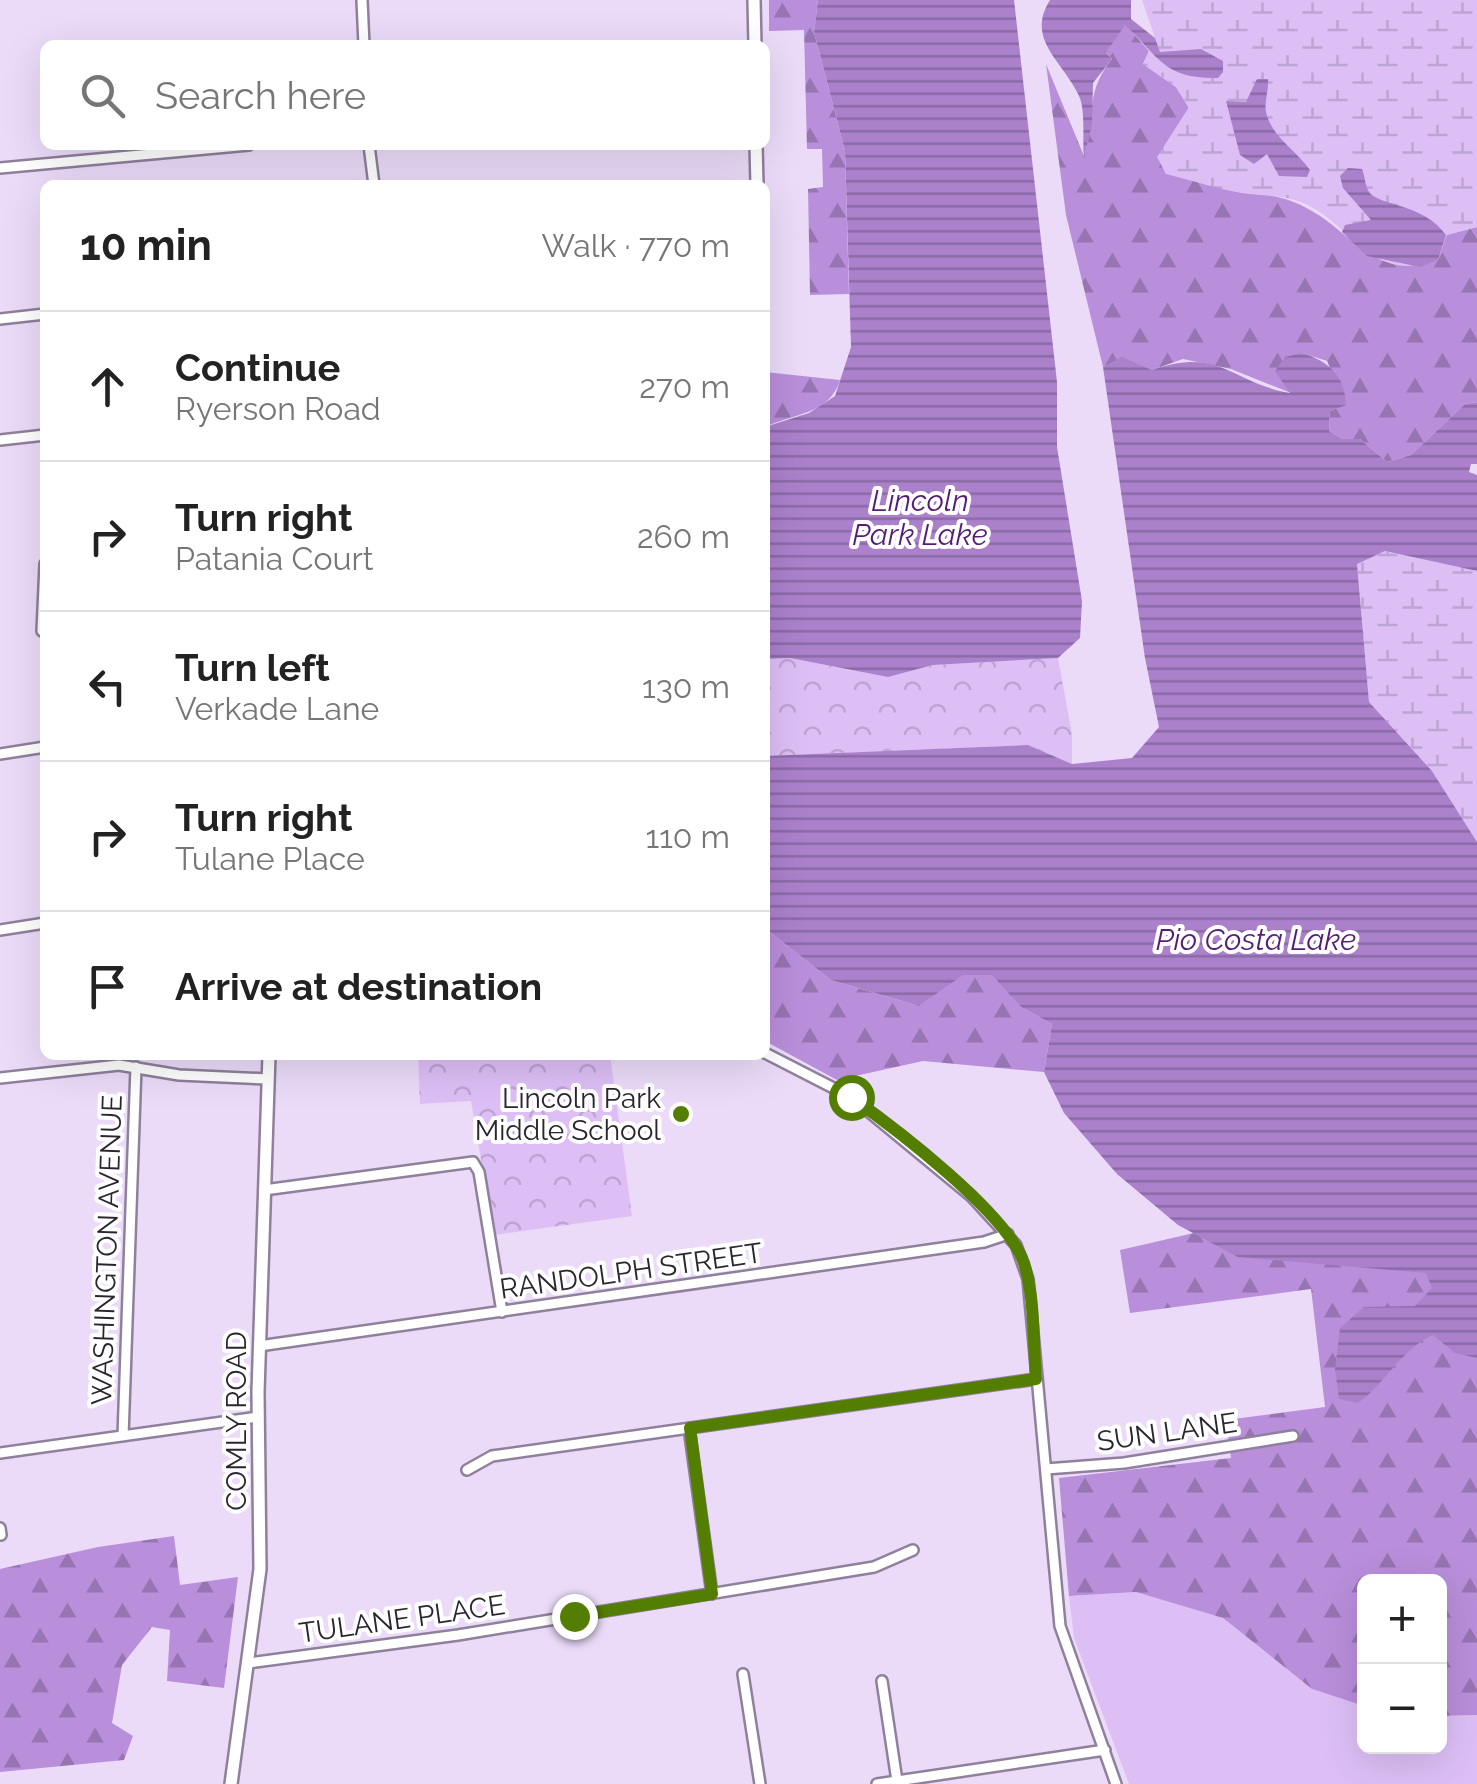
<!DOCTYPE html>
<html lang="en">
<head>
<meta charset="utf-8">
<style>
	body { margin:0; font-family:Raleway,sans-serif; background:#f2f2f2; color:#222 }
	.controls { position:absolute; right:30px; bottom:30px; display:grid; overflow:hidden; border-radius:15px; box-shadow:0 10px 40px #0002 }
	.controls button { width:90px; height:90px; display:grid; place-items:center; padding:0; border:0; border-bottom:2px solid #e0e0e0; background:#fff; color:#222; font:50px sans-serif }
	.stop { position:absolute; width:30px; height:30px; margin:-22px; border:8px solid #547e01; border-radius:50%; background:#fff }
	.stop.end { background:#547e01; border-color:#fff; box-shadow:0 2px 10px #0008 }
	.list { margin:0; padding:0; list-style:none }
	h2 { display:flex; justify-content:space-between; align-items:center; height:130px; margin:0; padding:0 40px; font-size:42px }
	h2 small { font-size:32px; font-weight:400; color:#767676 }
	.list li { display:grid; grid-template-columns:65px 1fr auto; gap:30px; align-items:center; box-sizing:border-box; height:150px; padding:0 40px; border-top:2px solid #e0e0e0 }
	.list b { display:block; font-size:38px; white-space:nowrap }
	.list p { margin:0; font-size:32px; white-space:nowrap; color:#767676 }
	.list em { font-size:32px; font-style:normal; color:#767676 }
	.icon { flex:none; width:55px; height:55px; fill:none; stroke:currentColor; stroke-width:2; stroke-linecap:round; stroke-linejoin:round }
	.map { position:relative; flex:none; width:1477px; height:1784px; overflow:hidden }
	.search { position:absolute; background:#fff; box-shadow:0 10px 40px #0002; left:40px; top:40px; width:730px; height:110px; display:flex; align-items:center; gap:25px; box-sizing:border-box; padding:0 35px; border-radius:15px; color:#767676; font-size:38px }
	.panel { position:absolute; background:#fff; box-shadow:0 10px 40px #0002; left:40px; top:180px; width:730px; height:880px; border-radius:15px }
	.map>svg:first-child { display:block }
	.grass { fill:#ddbff6 }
	.forest { fill:url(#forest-firs) }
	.wetland { fill:url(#wetland-marsh) }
	.park { fill:url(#park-crowns) }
	.water { fill:url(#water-rules) }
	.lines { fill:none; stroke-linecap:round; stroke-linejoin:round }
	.minor-casing { stroke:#8f809c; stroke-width:14 }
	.major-casing { stroke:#8f809c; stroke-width:16 }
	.minor { stroke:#fff; stroke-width:9 }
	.major { stroke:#fff; stroke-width:11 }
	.route { stroke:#547e01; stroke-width:12 }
	.poi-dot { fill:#547e01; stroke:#fff; stroke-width:4 }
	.labels { text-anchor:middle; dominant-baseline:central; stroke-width:8; stroke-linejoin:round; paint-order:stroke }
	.poi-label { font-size:28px; fill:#2b2530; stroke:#fff; text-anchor:end }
	.street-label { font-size:28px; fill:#2b2530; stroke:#fff }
	.water-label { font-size:30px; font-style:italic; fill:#541c76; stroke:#fff }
</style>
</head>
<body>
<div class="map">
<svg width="1477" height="1784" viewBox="0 0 1477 1784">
	<defs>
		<pattern id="forest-firs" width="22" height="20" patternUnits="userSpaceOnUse" patternTransform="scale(2.5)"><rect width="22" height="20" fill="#b98edb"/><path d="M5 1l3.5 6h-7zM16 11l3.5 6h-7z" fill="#9774b2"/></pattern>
		<pattern id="wetland-marsh" width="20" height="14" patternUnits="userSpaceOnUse" patternTransform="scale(2.5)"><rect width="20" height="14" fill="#ddbff6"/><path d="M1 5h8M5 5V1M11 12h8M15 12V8" fill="none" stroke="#bea4d3"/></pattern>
		<pattern id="park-crowns" width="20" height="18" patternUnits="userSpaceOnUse" patternTransform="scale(2.5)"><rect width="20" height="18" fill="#ddbff6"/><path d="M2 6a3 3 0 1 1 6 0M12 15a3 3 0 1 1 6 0" fill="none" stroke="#bea4d3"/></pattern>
		<pattern id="water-rules" width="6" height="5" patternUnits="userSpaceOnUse" patternTransform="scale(2.5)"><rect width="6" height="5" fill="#ab81cc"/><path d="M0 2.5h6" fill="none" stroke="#8b69a6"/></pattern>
	</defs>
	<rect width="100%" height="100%" fill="#ebdbf9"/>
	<!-- grass -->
	<path class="grass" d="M1136,1592L1223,1618L1312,1689L1364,1706V1746H1440V1716L1477,1715V1784H1129L1074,1638L1069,1596Z"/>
	<!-- forest -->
	<path class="forest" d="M769,0H818L814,32L845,151L849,294L810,295L808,189L823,187L822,149H807L804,30L769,31Z
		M1125,24L1149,51L1143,64L1176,87L1189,108L1182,124L1243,193C1289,194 1314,208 1348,238L1446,235L1477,227V402L1465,404L1411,455L1387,462L1360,439H1343L1329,431L1330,411L1346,404L1327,361L1302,353L1291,393L1231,369L1183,359L1152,370L1122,358L1103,367L1066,215L1046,64L1084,156C1097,116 1083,95 1112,59L1106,53Z
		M765,372L840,380C829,415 794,413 765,427Z
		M765,928L831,980L919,1006L963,974H992L1021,1007L1052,1024L1044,1072L923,1061L837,1080L765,1041Z
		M1477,1227V1715L1440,1716V1582H1364V1706L1312,1689L1223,1618L1136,1592L1069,1596L1059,1478L1231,1458L1226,1420L1325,1407L1311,1289L1130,1313L1120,1250L1194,1233Z
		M174,1536L180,1585L238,1577L224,1688L167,1681L170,1630L152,1627L122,1665L112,1723L133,1736L124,1760L0,1772V1569L98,1547Z"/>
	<!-- wetland -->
	<path class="wetland" d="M1142,0H1477V227L1447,235L1438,260C1369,285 1353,224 1303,203C1282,195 1264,196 1242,193C1217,189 1191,180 1166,174L1157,157L1189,107L1176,87L1143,64L1155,38Z
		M1385,551L1477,571V842L1432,771L1369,702L1357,563Z"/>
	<!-- park -->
	<path class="park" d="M790,658L888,677L933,665L1058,658L1072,734V764L1028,745L765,756V659Z
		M418,1055H610L632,1216L494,1235L471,1101L420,1104Z"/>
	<!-- water -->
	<path class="water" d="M818,0H1014L1057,382V447L1082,601L1080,638L1058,658L933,665L888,677L790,658L765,659V427L809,413L835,396L851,347L845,151L814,32Z
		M1050,0H1131V19L1155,38L1160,52L1201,49L1223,61V72L1218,78C1164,79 1160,58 1125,25L1106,53L1112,59L1093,83L1092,124L1084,158C1082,140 1086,111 1079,96C1063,61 1025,40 1050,0Z
		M1257,79H1268C1269,90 1264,102 1266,112C1271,136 1296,150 1310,170L1307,177L1279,176L1267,154L1254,164L1240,155L1226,101L1246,102Z
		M1348,168L1362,169C1365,176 1365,186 1369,192C1379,206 1423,203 1446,235L1438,260L1420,267L1367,256L1342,232L1345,225L1371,220L1343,188L1340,176Z
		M1302,353C1328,361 1345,375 1346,405L1330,411L1329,431L1343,439H1360L1387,462L1411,455L1465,404L1477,402V464H1471L1469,472L1477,475V571L1385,551L1357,564L1369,702L1432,771L1477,842V1358L1455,1353L1433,1335C1401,1349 1386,1383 1358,1403L1339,1399L1335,1369L1340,1328L1364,1307L1415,1306L1432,1288L1426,1273L1238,1257L1178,1225L1117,1174L1064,1113L1044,1072L1052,1024L1021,1007L992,975H963L919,1006L831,980L765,928V756L1028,745L1072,764L1132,758L1159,727L1145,658L1103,367L1122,357L1152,370C1221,346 1231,383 1290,393L1275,371L1285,357Z"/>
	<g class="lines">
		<!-- minor casing -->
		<g class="minor-casing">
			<path id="minor" d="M362,0L364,45
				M369,145L374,185
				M0,168L249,145
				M0,319L45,314
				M0,440L45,435
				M42,631L45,564
				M0,754L45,747
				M0,930L45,923
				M765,1053L851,1097L971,1196L1016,1245L1028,1279L1060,1626L1116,1784
				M0,1078L119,1065L179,1075L268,1079
				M264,1190L473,1162L479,1172L502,1312
				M259,1346L984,1242L1008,1234
				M689,1428L712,1594
				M123,1436L136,1067
				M0,1453L258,1417
				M1046,1469L1124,1463L1293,1436
				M467,1470L492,1456L1036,1379
				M0,1528L1,1535
				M248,1663L458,1635L874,1567L913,1550
				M743,1674L760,1784
				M882,1681L897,1781
				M877,1784L1105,1750"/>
		</g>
		<!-- major casing -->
		<g class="major-casing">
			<path id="major" d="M754,0L755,45
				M756,145L757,185
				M231,1784L260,1569L258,1392L269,1055"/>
		</g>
		<!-- minor -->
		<use href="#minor" class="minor"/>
		<!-- major -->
		<use href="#major" class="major"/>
	</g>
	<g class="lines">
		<!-- route -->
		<path class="route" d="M574,1616L712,1594L690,1428L1036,1379C1033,1341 1035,1298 1024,1263C1008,1214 895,1128 851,1097"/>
	</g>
	<!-- markers -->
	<circle class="poi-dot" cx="681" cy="1114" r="10"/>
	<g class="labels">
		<!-- poi labels -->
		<g class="poi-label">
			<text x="661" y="1098">Lincoln Park<tspan x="661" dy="32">Middle School</tspan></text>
		</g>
		<!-- street labels -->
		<g class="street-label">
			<text transform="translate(107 1250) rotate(-88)">WASHINGTON AVENUE</text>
			<text transform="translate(631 1271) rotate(-8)">RANDOLPH STREET</text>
			<text transform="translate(236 1421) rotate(-90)">COMLY ROAD</text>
			<text transform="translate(1167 1432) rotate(-8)">SUN LANE</text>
			<text transform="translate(402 1619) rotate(-8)">TULANE PLACE</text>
		</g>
		<!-- water labels -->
		<g class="water-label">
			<text x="920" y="500">Lincoln<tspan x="920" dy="34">Park Lake</tspan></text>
			<text x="1256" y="939">Pio Costa Lake</text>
		</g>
	</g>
</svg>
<div class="controls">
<button>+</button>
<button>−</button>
</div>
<div class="stop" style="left:851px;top:1097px"></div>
<div class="stop end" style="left:574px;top:1616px"></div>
<div class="search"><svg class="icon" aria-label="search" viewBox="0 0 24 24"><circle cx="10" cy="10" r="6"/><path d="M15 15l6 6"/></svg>Search here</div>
<section class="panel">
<h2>10 min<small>Walk · 770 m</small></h2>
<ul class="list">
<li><svg class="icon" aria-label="ahead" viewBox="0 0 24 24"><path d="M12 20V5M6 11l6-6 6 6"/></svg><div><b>Continue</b><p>Ryerson Road</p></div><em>270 m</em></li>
<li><svg class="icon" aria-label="right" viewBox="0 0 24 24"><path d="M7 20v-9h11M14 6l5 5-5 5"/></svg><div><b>Turn right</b><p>Patania Court</p></div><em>260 m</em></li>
<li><svg class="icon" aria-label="left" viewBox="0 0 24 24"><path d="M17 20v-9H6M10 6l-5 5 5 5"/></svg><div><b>Turn left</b><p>Verkade Lane</p></div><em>130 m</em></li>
<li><svg class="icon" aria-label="right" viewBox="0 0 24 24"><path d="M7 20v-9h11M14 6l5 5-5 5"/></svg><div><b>Turn right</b><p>Tulane Place</p></div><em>110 m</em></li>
<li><svg class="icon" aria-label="arrive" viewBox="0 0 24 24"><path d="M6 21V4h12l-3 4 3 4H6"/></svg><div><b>Arrive at destination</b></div></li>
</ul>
</section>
</div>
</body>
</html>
